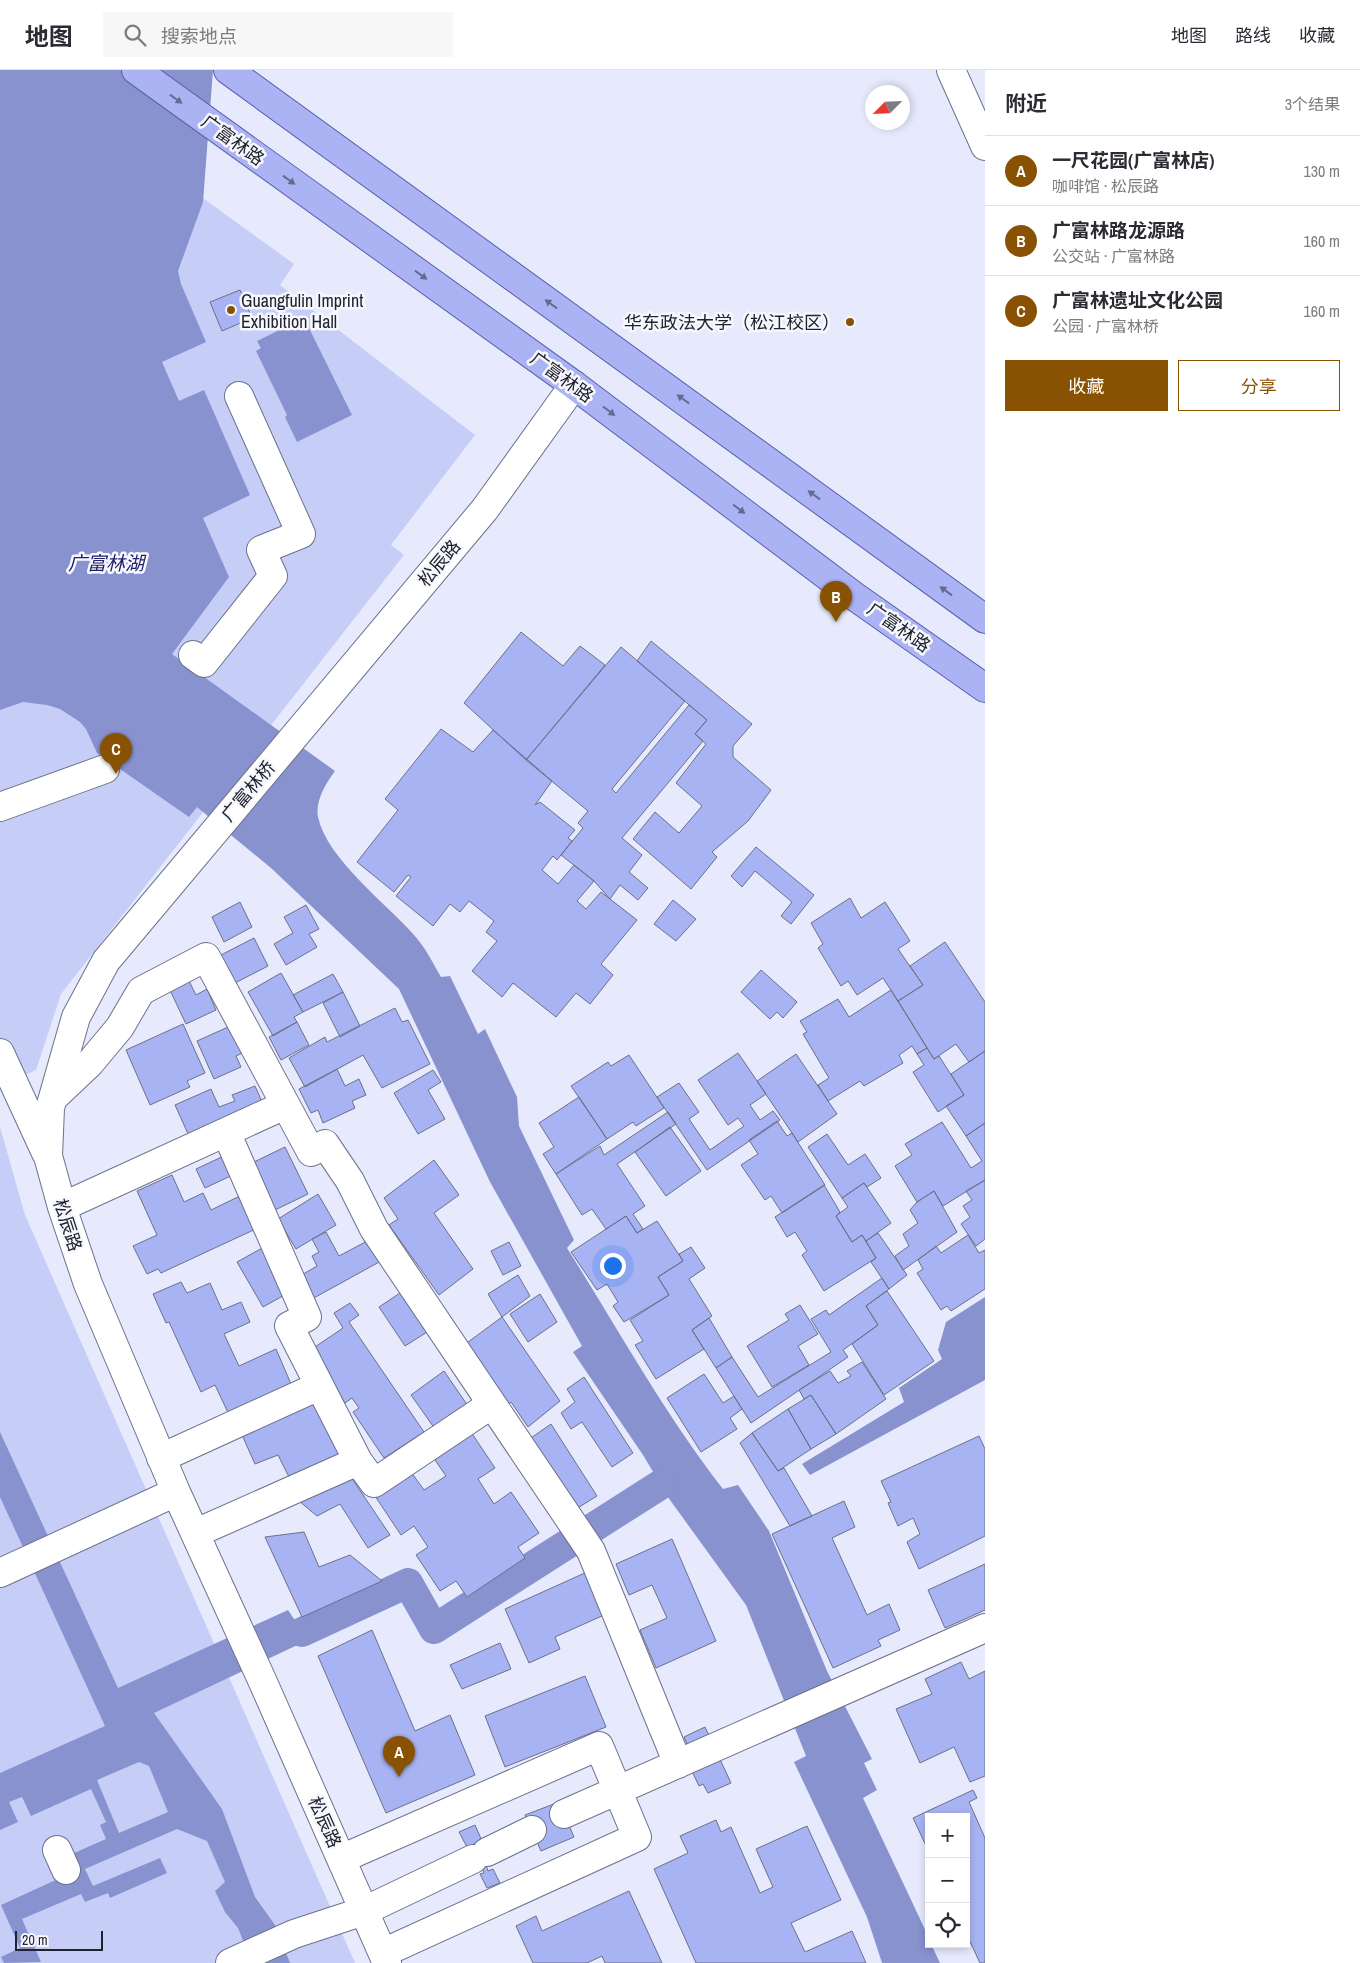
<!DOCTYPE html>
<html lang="zh">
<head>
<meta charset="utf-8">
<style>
	body { margin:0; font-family:"Archivo Narrow","Noto Sans SC",sans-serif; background:#f7f7f7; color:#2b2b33 }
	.controls { position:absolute; right:15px; bottom:15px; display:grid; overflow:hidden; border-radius:0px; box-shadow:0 2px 8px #0003 }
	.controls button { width:45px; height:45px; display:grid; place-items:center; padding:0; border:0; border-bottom:1px solid #e1e1e2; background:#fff; color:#2b2b33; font:25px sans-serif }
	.compass { position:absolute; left:865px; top:15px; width:45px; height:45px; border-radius:50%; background:#fff; box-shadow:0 2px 8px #0003; rotate:246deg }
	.scale { position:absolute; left:15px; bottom:12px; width:88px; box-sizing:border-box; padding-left:5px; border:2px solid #20222d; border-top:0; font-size:14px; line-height:18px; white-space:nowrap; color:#20222d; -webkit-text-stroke:4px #f7f8fe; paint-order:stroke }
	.you { position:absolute; left:612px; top:1195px; width:18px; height:18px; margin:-12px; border:4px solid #fff; border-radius:50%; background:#1a73e8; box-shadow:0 0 0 8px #1a73e833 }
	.badge { display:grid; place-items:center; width:32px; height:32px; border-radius:50%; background:#895203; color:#fff; font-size:16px; font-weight:700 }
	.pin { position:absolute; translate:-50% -41px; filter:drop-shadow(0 1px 2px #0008) }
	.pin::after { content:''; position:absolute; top:26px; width:18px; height:15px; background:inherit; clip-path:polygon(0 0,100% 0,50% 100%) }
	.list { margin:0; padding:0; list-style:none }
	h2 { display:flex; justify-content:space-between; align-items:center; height:65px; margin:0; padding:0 20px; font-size:21px }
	h2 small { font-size:16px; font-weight:400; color:#7c7c81 }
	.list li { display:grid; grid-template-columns:32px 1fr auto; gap:15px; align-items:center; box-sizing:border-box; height:70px; padding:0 20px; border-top:1px solid #e1e1e2 }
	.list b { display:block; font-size:19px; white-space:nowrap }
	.list p { margin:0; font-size:16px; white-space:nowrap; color:#7c7c81 }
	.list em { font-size:16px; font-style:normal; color:#7c7c81 }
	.actions { display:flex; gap:10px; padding:15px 20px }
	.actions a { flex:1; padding:11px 0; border:1px solid #895203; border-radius:0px; text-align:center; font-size:18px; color:#895203 }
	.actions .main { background:#895203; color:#fff }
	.icon { flex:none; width:28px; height:28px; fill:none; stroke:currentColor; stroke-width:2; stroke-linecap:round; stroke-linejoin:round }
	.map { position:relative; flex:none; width:985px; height:1893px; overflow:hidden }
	header { display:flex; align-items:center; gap:30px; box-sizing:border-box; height:70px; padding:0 25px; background:#fff; border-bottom:1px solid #e1e1e2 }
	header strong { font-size:24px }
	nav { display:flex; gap:28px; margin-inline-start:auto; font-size:18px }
	.search { width:350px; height:45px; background:#f7f7f7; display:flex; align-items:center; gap:12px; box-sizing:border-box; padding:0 18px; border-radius:0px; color:#7c7c81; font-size:19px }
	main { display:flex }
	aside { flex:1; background:#fff }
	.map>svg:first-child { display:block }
	.green { fill:#c6cef8 }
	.water { fill:#8792cf; fill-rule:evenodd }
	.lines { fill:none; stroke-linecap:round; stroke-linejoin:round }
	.canal { stroke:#8792cf; stroke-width:30 }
	.building { fill:#a8b3f3; stroke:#6b708a }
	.minor-casing { stroke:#6b718a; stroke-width:30 }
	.major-casing { stroke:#5760aa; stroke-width:30 }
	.minor { stroke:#fff; stroke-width:28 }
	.major { stroke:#acb3f4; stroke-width:28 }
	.oneway { fill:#666a90 }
	.poi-dot { fill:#895203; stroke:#f7f8fe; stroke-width:2 }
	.labels { text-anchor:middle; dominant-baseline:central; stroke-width:5; stroke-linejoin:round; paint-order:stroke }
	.street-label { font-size:18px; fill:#20222d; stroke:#f7f8fe }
	.poi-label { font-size:18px; fill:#20222d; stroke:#f7f8fe; text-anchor:start }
	.water-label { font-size:19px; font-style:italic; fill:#212169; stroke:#f7f8fe }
</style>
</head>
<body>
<header>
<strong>地图</strong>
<div class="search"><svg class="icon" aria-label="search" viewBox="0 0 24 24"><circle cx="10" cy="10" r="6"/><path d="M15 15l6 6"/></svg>搜索地点</div>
<nav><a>地图</a><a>路线</a><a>收藏</a></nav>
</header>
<main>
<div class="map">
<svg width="985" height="1893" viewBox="0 0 985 1893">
	<rect width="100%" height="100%" fill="#e7eafc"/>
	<!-- green -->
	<path class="green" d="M0,0H26L294,194L280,215L475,365L391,475L404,485L61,924L36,1000L0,1017Z
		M0,1057L25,1145L355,1893H0Z"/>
	<!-- water -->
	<path class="water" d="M0,0H213L203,132L178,201L181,214L206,272L162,292L179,331L204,320L250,425L203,448L229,507L172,584L335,701C326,713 315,731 318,747C327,789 386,833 414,865C425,877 433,893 441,907L450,906L478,964L485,959L517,1027L519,1056L574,1170L567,1178C618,1259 664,1343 723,1419L738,1415L769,1461L827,1601L872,1689L864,1693L877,1720L863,1728L929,1868V1874H931L940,1893H882L867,1847L794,1692L806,1686L746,1535L670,1430L643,1385L573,1282L582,1276L490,1112L399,919L271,798L197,737L189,747L97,683L86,659L80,652L60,639L47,635L23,632L0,640Z
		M304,248L352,345L297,372L285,347L287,345L256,281L261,278L257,271Z
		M985,1227V1310L810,1405L802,1394L904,1332L899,1318L942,1289L938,1280L946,1252Z
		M0,1362L118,1618L288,1540L308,1570L154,1643L222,1739L255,1827L275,1855L290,1893H252L238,1858L225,1842L215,1821L225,1812L207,1771L177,1759L85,1799L93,1816L160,1788L167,1803L110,1828L108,1823L85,1832L81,1824L22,1849L41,1892L4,1893L1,1887L20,1878L1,1835L71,1803L65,1787L106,1769L100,1755L106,1752L91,1719L31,1746L22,1727L9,1732L18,1752L0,1760V1703L105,1656L0,1427ZM139,1692L149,1696L168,1742L119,1763L97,1710Z"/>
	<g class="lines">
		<!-- canal -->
		<path class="canal" d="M302,1562L408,1513L434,1559L660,1415"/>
	</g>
	<!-- building -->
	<path class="building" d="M240,220L252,248L222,261L210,232Z
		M521,562L563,596L580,576L605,595L526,690L464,633Z
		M651,571L752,654L733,676V687L771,720L748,751L712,782L717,787L691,819L633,769L655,742L679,763L702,736L676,713L706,674L695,664L707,650L637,591Z
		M621,577L685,631L612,719L616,723L689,635L707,650L695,664L703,671L622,768L642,785L629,802L648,818L638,830L620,815L610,829L594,811L561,785L583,758L578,753L588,741L526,690Z
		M441,659L473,682L493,660L552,711L535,735L540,732L575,760L568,768L572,771L561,785L557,790L553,786L542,800L558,814L574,795L594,811L577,831L586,839L601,822L637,850L601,894L613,905L590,934L576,923L556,947L513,913L502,927L472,901L497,871L486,862L494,851L469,831L460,842L450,834L433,856L396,826L411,807L408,805L394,822L357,792L398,740L385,729Z
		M756,777L814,825L791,854L781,846L792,832L755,801L742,817L731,806Z
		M850,828L861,848L885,832L910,871L898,879L923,915L898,931L883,908L857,925L848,911L841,916L818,878L823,874L811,853Z
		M673,830L696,849L676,871L654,854Z
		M240,832L252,857L224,872L212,847Z
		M306,835L319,859L309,864L317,877L286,895L274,874L293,863L284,847Z
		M254,868L268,896L233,914L219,886Z
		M945,872L985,932V981L969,992L956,974L934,989L898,931L923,915L910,896Z
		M761,900L797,932L783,948L777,942L770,949L741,922Z
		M281,903L303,942L294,947L297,952L273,966L248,922Z
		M333,904L343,922L303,942L293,925Z
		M187,907L196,925L207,919L216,940L186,954L168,916Z
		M891,920L927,978L917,984L912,976L899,985L903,993L864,1016L860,1011L828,1031L818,1015L829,1008L803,964L807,962L800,951L838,929L849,947Z
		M343,922L360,956L340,967L323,933Z
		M395,938L402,952L408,950L430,994L382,1018L363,985L305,1017L289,988L325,967L327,972Z
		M297,952L309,975L281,990L269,967Z
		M237,953L249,980L236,986L241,997L214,1009L197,971Z
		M183,954L205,1003L187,1011L190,1017L150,1035L126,980Z
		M927,978L934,989L939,986L964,1025L938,1042L913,1002L924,995L917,984Z
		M985,981V1053L966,1066L946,1036L964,1025L951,1004Z
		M738,983L766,1024L750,1035L760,1050L773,1041L780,1050L707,1100L657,1027L679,1013L699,1042L689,1049L710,1080L744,1056L738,1048L728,1055L698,1010Z
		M796,984L837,1044L798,1072L757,1011Z
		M629,985L664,1038L636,1056L633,1052L607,1069L571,1016L608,992L611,996Z
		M337,999L345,1016L359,1009L366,1025L352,1031L355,1038L323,1053L318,1040L311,1043L299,1019Z
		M433,1000L441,1012L428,1020L445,1049L418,1064L394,1023Z
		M255,1016L263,1034L189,1066L175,1035L211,1019L219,1037L235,1031L232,1025Z
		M579,1027L607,1069L556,1104L543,1084L554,1077L539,1053Z
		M668,1042L676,1054L617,1094L645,1136L633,1144L643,1159L637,1163L626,1146L606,1159L592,1139L582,1145L556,1104L600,1076L604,1085Z
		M777,1051L787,1066L792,1063L825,1115L782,1143L771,1126L765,1130L741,1095L758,1084L749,1070Z
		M942,1052L971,1098L982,1091L966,1066L985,1053V1110L943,1136L934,1121L917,1132L895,1096L912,1085L905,1074Z
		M670,1057L701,1101L666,1126L635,1082Z
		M827,1064L848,1095L865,1084L881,1108L867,1117L864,1113L842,1128L808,1077Z
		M285,1077L308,1124L275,1140L252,1093Z
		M228,1084L237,1103L205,1118L196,1099Z
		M434,1090L459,1125L434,1143L473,1199L439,1225L389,1155L398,1149L384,1128Z
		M172,1105L184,1132L203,1123L211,1140L244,1124L260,1157L161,1203L158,1199L147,1204L133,1176L157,1165L137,1121Z
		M985,1110V1169L976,1176L961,1154L970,1147L963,1136L972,1130L966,1121Z
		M864,1113L891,1153L866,1171L862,1165L852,1172L836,1146L848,1137L842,1128Z
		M824,1115L840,1142L836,1146L852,1172L862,1165L876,1188L824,1221L802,1185L807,1181L795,1162L787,1167L775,1147Z
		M934,1121L957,1162L903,1200L895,1186L909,1176L903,1164L918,1153L910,1140L917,1132Z
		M318,1124L336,1155L296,1179L278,1149Z
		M626,1146L637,1163L657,1151L683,1191L658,1207L669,1225L624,1252L613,1236L618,1232L607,1214L597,1220L571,1182Z
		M326,1162L339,1186L369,1170L381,1191L312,1229L300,1206L317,1196L312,1186L319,1182L312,1169Z
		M878,1163L907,1205L889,1219L871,1192L876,1188L866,1171Z
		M968,1165L979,1183L985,1180V1219L951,1241L947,1236L941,1240L917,1203L923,1199L918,1190L936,1176L941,1183Z
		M509,1172L521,1196L503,1205L491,1181Z
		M264,1177L290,1222L263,1237L237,1192Z
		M691,1177L705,1198L689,1209L712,1246L692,1260L704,1279L656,1309L635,1275L643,1271L630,1250L669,1225L658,1207L683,1191L679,1184Z
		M518,1205L530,1226L502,1247L488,1224Z
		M882,1208L889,1219L866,1236L878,1255L843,1280L848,1287L751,1353L716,1298L732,1287L758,1327L831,1282L811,1249L826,1240L829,1245Z
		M181,1212L187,1223L210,1213L222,1240L241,1232L250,1252L224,1264L239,1296L276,1279L294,1321L231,1349L215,1315L201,1322L169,1252L166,1253L153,1224Z
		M406,1219L432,1259L405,1276L379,1237Z
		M887,1221L934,1291L884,1325L852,1274L878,1255L866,1236Z
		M540,1224L557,1252L528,1272L510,1244Z
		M350,1233L359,1245L349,1252L424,1362L384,1388L353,1342L359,1338L352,1328L345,1333L309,1281L343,1258L334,1243Z
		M800,1235L818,1264L798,1276L809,1295L772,1317L747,1276L789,1250L785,1244Z
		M502,1247L560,1331L528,1357L511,1332L505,1337L464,1275Z
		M709,1248L732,1287L716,1298L692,1260Z
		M862,1292L886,1329L836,1364L811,1325L804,1329L799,1320L830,1301L838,1313L851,1306L847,1301Z
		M444,1301L468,1336L435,1359L411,1325Z
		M704,1304L723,1333L734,1326L742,1339L730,1348L737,1359L701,1382L667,1328Z
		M584,1307L633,1383L612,1397L582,1352L571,1359L561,1343L575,1332L567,1319Z
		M811,1325L836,1364L811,1379L788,1339Z
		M320,1329L346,1383L291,1411L278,1385L255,1394L242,1365Z
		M788,1339L811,1379L778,1401L752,1363Z
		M551,1354L597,1426L576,1439L528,1370Z
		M471,1362L495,1398L478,1409L494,1434L511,1422L539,1463L518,1477L525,1488L467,1527L456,1511L440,1521L416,1485L428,1477L414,1456L401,1465L375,1426L411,1402L424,1420L446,1406L433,1387Z
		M752,1363L778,1401L784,1398L812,1446L790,1456L740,1373Z
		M979,1366L985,1379V1466L919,1499L907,1472L920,1464L913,1448L898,1456L888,1433L891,1432L881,1411Z
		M347,1401L390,1465L368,1478L340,1434L317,1446L293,1426Z
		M844,1431L855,1457L832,1468L867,1545L889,1534L900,1560L878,1570L881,1576L833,1598L772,1464Z
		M304,1462L319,1497L350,1485L382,1511L302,1547L265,1467Z
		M672,1469L716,1571L656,1598L640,1560L667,1548L652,1515L629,1525L616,1494Z
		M985,1494V1540L945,1558L928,1520Z
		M587,1502L604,1545L555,1567L560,1579L529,1593L505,1539Z
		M372,1560L415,1661L450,1645L475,1705L386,1743L318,1586Z
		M500,1573L511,1599L462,1619L450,1595Z
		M961,1592L969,1609L985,1601V1706L970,1712L954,1677L920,1693L896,1639L932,1624L925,1609Z
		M585,1606L606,1657L505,1697L485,1646Z
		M705,1657L731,1713L708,1723L703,1714L699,1716L684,1684L690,1681L684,1667Z
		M973,1720L977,1728L969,1732L985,1768V1893H980L966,1863V1747H929V1782L913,1748Z
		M559,1732L574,1767L541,1781L525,1745Z
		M716,1750L721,1762L731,1757L760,1823L773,1817L756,1779L807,1756L841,1830L791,1853L805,1882L852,1861L866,1893H696L654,1799L688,1783L680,1766Z
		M475,1755L482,1771L486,1795L488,1801L493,1799L500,1813L487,1818L480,1804L484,1803L474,1774L467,1777L459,1762Z
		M629,1821L662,1893H605L602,1886L587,1893H533L516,1856L536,1846L542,1861Z"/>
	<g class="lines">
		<!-- minor casing -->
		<g class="minor-casing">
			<path id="minor" d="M951,0L985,76
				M193,585L204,593L273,506L261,480L301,464L239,326
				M0,737L105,699
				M0,983L46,1083
				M53,1028L90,993L120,957L141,921L206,887L311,1082L325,1074L350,1111L374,1159L591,1481L678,1694
				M226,1062L307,1247L289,1256L358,1391L374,1413L492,1334
				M62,1137L285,1035
				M161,1388L319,1316
				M196,1463L358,1391
				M0,1503L176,1422
				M564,1744L985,1558
				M57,1780L66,1800
				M487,1782L532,1760
				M341,1789L599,1676L637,1767L383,1883
				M230,1893L294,1864L364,1841L473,1789
				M387,1893L262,1610L176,1422L88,1214L62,1137L48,1086L50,1038L76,947L106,891L485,439L574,315"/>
		</g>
		<!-- major casing -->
		<g class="major-casing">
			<path id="major" d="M136,0L574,315L854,526L985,618
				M228,0L985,549"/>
		</g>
		<!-- minor -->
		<use href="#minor" class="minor"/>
		<!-- major -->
		<use href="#major" class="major"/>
	</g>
	<!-- one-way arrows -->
	<defs><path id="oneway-solid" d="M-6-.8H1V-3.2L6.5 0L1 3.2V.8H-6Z" transform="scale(1.25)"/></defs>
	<g class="oneway">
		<use href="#oneway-solid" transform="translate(176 29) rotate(36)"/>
		<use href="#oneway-solid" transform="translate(289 110) rotate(36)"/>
		<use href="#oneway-solid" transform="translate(421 205) rotate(36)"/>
		<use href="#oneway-solid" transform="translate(551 234) rotate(-144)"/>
		<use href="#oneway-solid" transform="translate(683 329) rotate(-144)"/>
		<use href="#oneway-solid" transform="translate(609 341) rotate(37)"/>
		<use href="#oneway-solid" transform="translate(814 425) rotate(-144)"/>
		<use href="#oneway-solid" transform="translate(739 439) rotate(37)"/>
		<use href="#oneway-solid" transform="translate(946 521) rotate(-144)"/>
	</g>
	<!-- markers -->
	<g class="poi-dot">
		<circle cx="231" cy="240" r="5"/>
		<circle cx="850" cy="252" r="5"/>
	</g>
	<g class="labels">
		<!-- street labels -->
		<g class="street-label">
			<text transform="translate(233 70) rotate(36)">广富林路</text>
			<text transform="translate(562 307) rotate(36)">广富林路</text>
			<text transform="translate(439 493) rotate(-50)">松辰路</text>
			<text transform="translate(899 557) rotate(35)">广富林路</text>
			<text transform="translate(248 721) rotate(-50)">广富林桥</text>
			<text transform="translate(68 1155) rotate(72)">松辰路</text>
			<text transform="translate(325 1752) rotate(66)">松辰路</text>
		</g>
		<!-- poi labels -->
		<g class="poi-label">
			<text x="241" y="230">Guangfulin Imprint<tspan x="241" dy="21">Exhibition Hall</tspan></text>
			<text x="840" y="252" text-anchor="end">华东政法大学（松江校区）</text>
		</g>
		<!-- water labels -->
		<g class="water-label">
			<text x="106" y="493">广富林湖</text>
		</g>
	</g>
</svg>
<div class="controls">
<button>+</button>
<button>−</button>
<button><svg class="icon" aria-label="locate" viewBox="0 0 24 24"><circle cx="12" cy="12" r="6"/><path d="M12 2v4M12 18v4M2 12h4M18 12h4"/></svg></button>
</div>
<svg class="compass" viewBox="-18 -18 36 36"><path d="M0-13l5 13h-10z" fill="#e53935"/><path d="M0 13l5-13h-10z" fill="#7c7c81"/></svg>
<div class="scale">20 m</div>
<div class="you"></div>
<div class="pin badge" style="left:399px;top:1707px">A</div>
<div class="pin badge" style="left:836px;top:552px">B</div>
<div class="pin badge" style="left:116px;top:704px">C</div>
</div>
<aside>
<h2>附近<small>3个结果</small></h2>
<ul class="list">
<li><span class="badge">A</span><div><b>一尺花园(广富林店)</b><p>咖啡馆 · 松辰路</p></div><em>130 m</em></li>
<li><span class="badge">B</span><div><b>广富林路龙源路</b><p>公交站 · 广富林路</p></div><em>160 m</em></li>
<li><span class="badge">C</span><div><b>广富林遗址文化公园</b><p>公园 · 广富林桥</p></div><em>160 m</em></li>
</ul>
<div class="actions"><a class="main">收藏</a><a>分享</a></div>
</aside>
</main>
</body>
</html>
